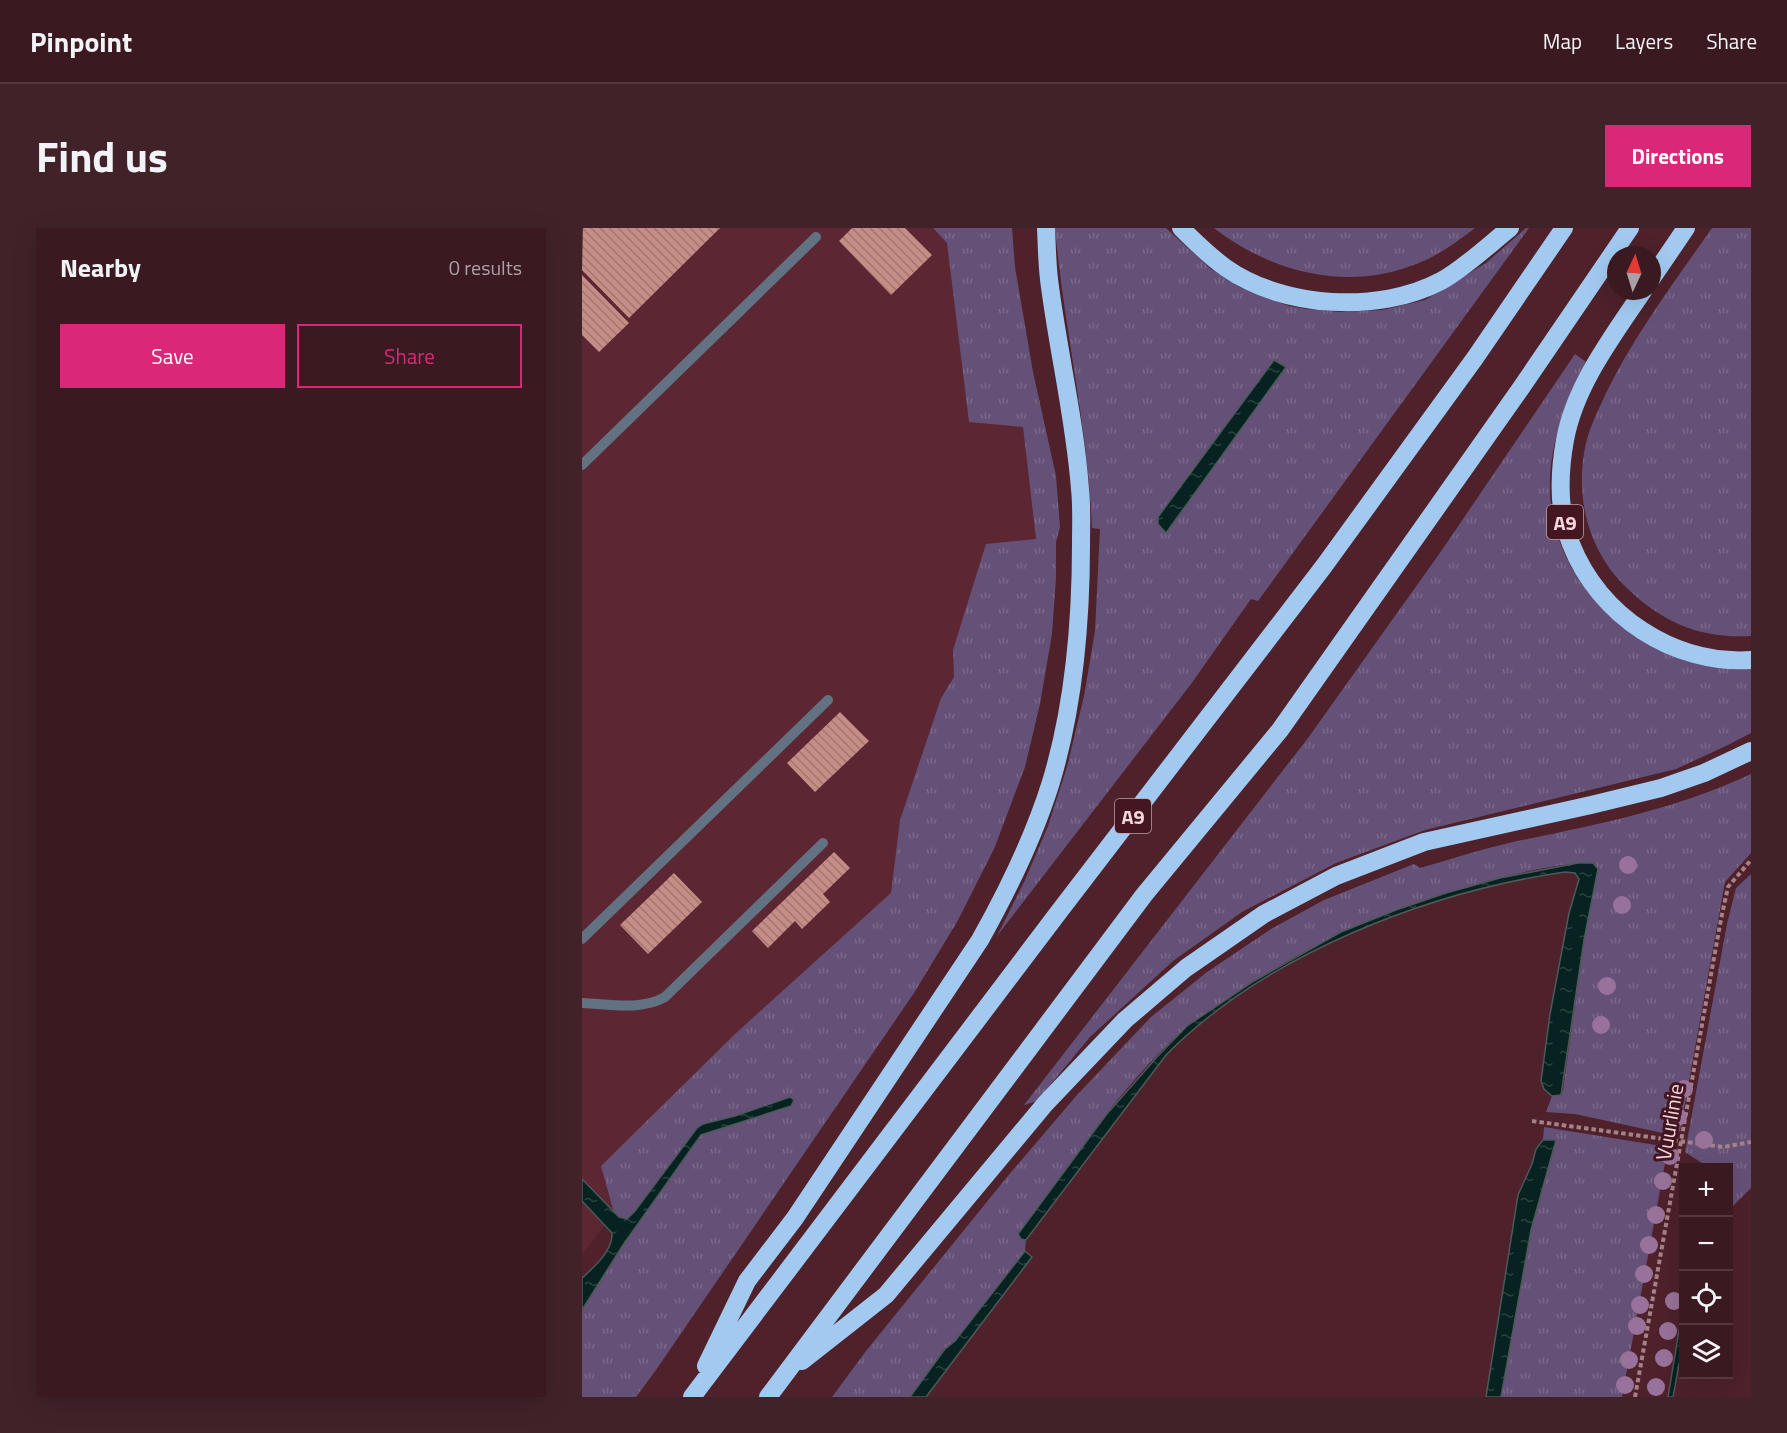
<!DOCTYPE html>
<html lang="en">
<head>
<meta charset="utf-8">
<style>
	body { margin:0; font-family:"Titillium Web",sans-serif; background:#412229; color:#f1f3f6 }
	.controls { position:absolute; right:18px; bottom:18px; display:grid; overflow:hidden; border-radius:0px; box-shadow:0 6px 24px #0002 }
	.controls button { width:54px; height:54px; display:grid; place-items:center; padding:0; border:0; border-bottom:2px solid #54383e; background:#3a1920; color:#f1f3f6; font:30px sans-serif }
	.compass { position:absolute; left:1025px; top:18px; width:54px; height:54px; border-radius:50%; background:#3a1920; box-shadow:0 6px 24px #0002; rotate:4deg }
	.list { margin:0; padding:0; list-style:none }
	h2 { display:flex; justify-content:space-between; align-items:center; height:78px; margin:0; padding:0 24px; font-size:26px }
	h2 small { font-size:20px; font-weight:400; color:#aba0a5 }
	.actions { display:flex; gap:12px; padding:18px 24px }
	.actions a { flex:1; padding:14px 0; border:2px solid #db2777; border-radius:0px; text-align:center; font-size:21px; color:#db2777 }
	.actions .main { background:#db2777; color:#fff }
	.icon { flex:none; width:33px; height:33px; fill:none; stroke:currentColor; stroke-width:2; stroke-linecap:round; stroke-linejoin:round }
	.map { position:relative; flex:none; width:1169px; height:1169px; overflow:hidden; border-radius:0px }
	header { display:flex; align-items:center; gap:36px; box-sizing:border-box; height:84px; padding:0 30px; background:#3a1920; border-bottom:2px solid #54383e }
	header strong { font-size:28px }
	nav { display:flex; gap:33px; margin-inline-start:auto; font-size:21px }
	.intro { display:flex; align-items:center; justify-content:space-between; box-sizing:border-box; height:144px; padding:0 36px }
	h1 { margin:0; font-size:42px }
	.button { padding:15px 27px; border-radius:0px; background:#db2777; color:#fff; font-size:21px; font-weight:700 }
	main { display:flex; gap:36px; padding:0 36px }
	aside { flex:1; background:#3a1920; border-radius:0px; box-shadow:0 6px 24px #0002 }
	.map>svg:first-child { display:block }
	.built { fill:#5c2633 }
	.grass { fill:url(#grass-tufts) }
	.water { fill:url(#water-ripples); stroke:#4e5959; stroke-width:1.5 }
	.building { fill:url(#building-back-hatch) }
	.lines { fill:none; stroke-linecap:round; stroke-linejoin:round }
	.path { stroke:#a68187; stroke-width:4; stroke-dasharray:4.5 3; stroke-linecap:butt }
	.lane { stroke:#627282; stroke-width:10 }
	.highway { stroke:#a2caf1; stroke-width:18 }
	.tree { fill:#98729a }
	.labels { text-anchor:middle; dominant-baseline:central; stroke-width:6; stroke-linejoin:round; paint-order:stroke }
	.shield { fill:#431621; stroke:#c09da3; stroke-width:1.5 }
	.shield-label { font-size:20px; font-weight:bold; fill:#f6d7db }
	.street-label { font-size:21px; fill:#f6d7db; stroke:#431621 }
</style>
</head>
<body>
<header>
<strong>Pinpoint</strong>
<nav><a>Map</a><a>Layers</a><a>Share</a></nav>
</header>
<div class="intro"><h1>Find us</h1><a class="button">Directions</a></div>
<main>
<aside>
<h2>Nearby<small>0 results</small></h2>
<ul class="list">
</ul>
<div class="actions"><a class="main">Save</a><a>Share</a></div>
</aside>
<div class="map">
<svg width="1169" height="1169" viewBox="0 0 1169 1169">
	<defs>
		<pattern id="grass-tufts" width="24" height="20" patternUnits="userSpaceOnUse" patternTransform="scale(1.5)"><rect width="24" height="20" fill="#655177"/><path d="M3 7l-1-3M5 7V3M7 7l1-3M15 17l-1-3M17 17v-4M19 17l1-3" fill="none" stroke="#7c698a"/></pattern>
		<pattern id="water-ripples" width="26" height="14" patternUnits="userSpaceOnUse" patternTransform="scale(1.5)"><rect width="26" height="14" fill="#062321"/><path d="M2 4q2-2 4 0t4 0M15 11q2-2 4 0t4 0" fill="none" stroke="#2b4241"/></pattern>
		<pattern id="building-back-hatch" width="6" height="6" patternUnits="userSpaceOnUse" patternTransform="scale(1.5)"><rect width="6" height="6" fill="#c58d86"/><path d="M-1 5l2 2M0 0l6 6M5-1l2 2" fill="none" stroke="#a07672"/></pattern>
	</defs>
	<rect width="100%" height="100%" fill="#4e212b"/>
	<!-- built -->
	<path class="built" d="M0,0H351L365,15L387,193L441,199L454,311L371,422L372,449L359,470L318,592L309,665L117,875L0,1027Z"/>
	<!-- grass -->
	<path class="grass" d="M351,0H430L433,39L451,144L474,248L478,299L474,314V350L470,406L458,476L443,539L412,621L375,694L332,765L74,1142L54,1169H0V1083L41,1017L19,938L153,806L309,665L318,592L359,470L372,449L371,422L404,316L454,311L441,199L387,194L365,15Z
		M473,0H584L629,41L659,60L707,78L724,81L760,84L800,82L843,72L904,35L944,0H947L676,373L669,371L609,456L415,708L443,652L466,598L485,539L502,468L513,403L518,301L510,300C506,199 482,101 473,0Z
		M632,0H893C875,14 856,28 834,36C766,64 688,44 632,0Z
		M1130,0H1169V408C1120,411 1081,395 1046,361C1006,324 992,268 1004,215C1008,198 1017,181 1024,165C1053,106 1093,53 1130,0Z
		M993,126L1004,134C981,178 963,228 969,278C981,371 1075,449 1169,440V505L1146,517L1094,541L843,602L754,635L660,684L591,733L508,809L455,873L442,877L726,510L860,322Z
		M1169,546V625L1143,654L1098,903L1090,907L993,886L964,884L970,868L979,867L981,862L1002,712L1016,641L1012,635C974,635 936,645 900,655C806,680 716,720 637,777C626,784 613,791 603,800C537,860 486,936 439,1011L444,1012L443,1023L373,1113L362,1121L328,1169H250L284,1123L425,949L495,867L569,789L625,744L689,701L742,672L832,636L838,640C869,631 900,621 931,614C1013,597 1092,582 1169,546Z
		M1169,646V960L1147,982L1146,940L1126,939L1103,924L1145,696L1154,660Z
		M962,899L1086,919L1040,1169H919L949,1002L974,913L961,912Z"/>
	<!-- water -->
	<path class="water" d="M692,132L704,139L584,305L576,296V289Z
		M996,635H1011L1016,641L1002,712L979,867L970,868L962,861L959,853L968,786L987,685L997,651L993,645L983,644C845,664 683,727 584,827L444,1012L439,1011L436,1006L524,887L575,829L605,798L672,753L759,704L814,682L864,665L918,650Z
		M208,869L212,872L209,878L119,907L41,1017L0,1082V1050C12,1039 31,1023 30,1005L0,973V951L37,989L45,991L53,983L115,900L121,896L153,888Z
		M961,912H974L949,1002L919,1169H904L936,967L950,936L954,921Z
		M443,1023L450,1029L344,1169H328L363,1121L373,1113Z
		M1101,1079V1115L1091,1169H1086Z"/>
	<!-- building -->
	<path class="building" d="M1,0H138L47,90L0,42Z
		M270,0H323L350,27L309,67L257,13Z
		M0,47L47,95L17,124L0,107Z
		M258,484L287,513L233,564L205,535Z
		M252,624L268,640L241,666L248,674L220,701L213,693L186,720L170,703Z
		M92,645L120,674L66,726L38,697Z"/>
	<g class="lines">
		<!-- path -->
		<path class="path" d="M950,893L1141,919L1169,914
			M1053,1169L1139,691L1146,659L1169,632"/>
		<!-- lane -->
		<path class="lane" d="M0,237L234,9
			M0,711L246,472
			M0,775C27,776 59,783 83,769L241,615"/>
		<!-- highway -->
		<path class="highway" d="M599,0C613,14 627,28 644,40C701,80 797,86 859,53C880,42 908,16 928,0
			M1070,50L1104,0
			M1061,63C1031,108 993,157 983,212C977,245 976,284 989,316C1017,388 1092,437 1169,432
			M220,1133L304,1067L463,876L543,792L604,740L682,686L754,648L842,614L1009,577L1079,560L1122,545L1169,523
			M124,1138L165,1053L213,990L398,712C426,662 452,609 469,554C492,478 499,396 499,316C499,298 500,279 498,261C493,193 477,127 468,59C465,40 465,20 464,0
			M110,1169L476,685L742,338L893,130L982,0
			M186,1169L562,667L698,502L939,160L1048,0"/>
	</g>
	<!-- trees -->
	<g class="tree">
		<circle cx="1046" cy="637" r="9"/>
		<circle cx="1040" cy="677" r="9"/>
		<circle cx="1025" cy="758" r="9"/>
		<circle cx="1019" cy="797" r="9"/>
		<circle cx="1102" cy="861" r="9"/>
		<circle cx="1096" cy="889" r="9"/>
		<circle cx="1122" cy="912" r="9"/>
		<circle cx="1088" cy="928" r="9"/>
		<circle cx="1081" cy="953" r="9"/>
		<circle cx="1074" cy="987" r="9"/>
		<circle cx="1067" cy="1017" r="9"/>
		<circle cx="1062" cy="1046" r="9"/>
		<circle cx="1092" cy="1073" r="9"/>
		<circle cx="1058" cy="1077" r="9"/>
		<circle cx="1055" cy="1098" r="9"/>
		<circle cx="1086" cy="1103" r="9"/>
		<circle cx="1082" cy="1130" r="9"/>
		<circle cx="1047" cy="1132" r="9"/>
		<circle cx="1043" cy="1157" r="9"/>
		<circle cx="1074" cy="1159" r="9"/>
	</g>
	<g class="labels">
		<!-- shield labels -->
		<g class="shield">
			<rect x="965" y="277" width="36" height="34" rx="4.5"/>
			<rect x="533" y="571" width="36" height="34" rx="4.5"/>
		</g>
		<g class="shield-label">
			<text x="983" y="294">A9</text>
			<text x="551" y="588">A9</text>
		</g>
		<!-- street labels -->
		<g class="street-label">
			<text transform="translate(1087 894) rotate(-80)">Vuurlinie</text>
		</g>
	</g>
</svg>
<div class="controls">
<button>+</button>
<button>−</button>
<button><svg class="icon" aria-label="locate" viewBox="0 0 24 24"><circle cx="12" cy="12" r="6"/><path d="M12 2v4M12 18v4M2 12h4M18 12h4"/></svg></button>
<button><svg class="icon" aria-label="layers" viewBox="0 0 24 24"><path d="M12 4l9 5-9 5-9-5zM3 14l9 5 9-5"/></svg></button>
</div>
<svg class="compass" viewBox="-18 -18 36 36"><path d="M0-13l5 13h-10z" fill="#e53935"/><path d="M0 13l5-13h-10z" fill="#aba0a5"/></svg>
</div>
</main>
</body>
</html>
